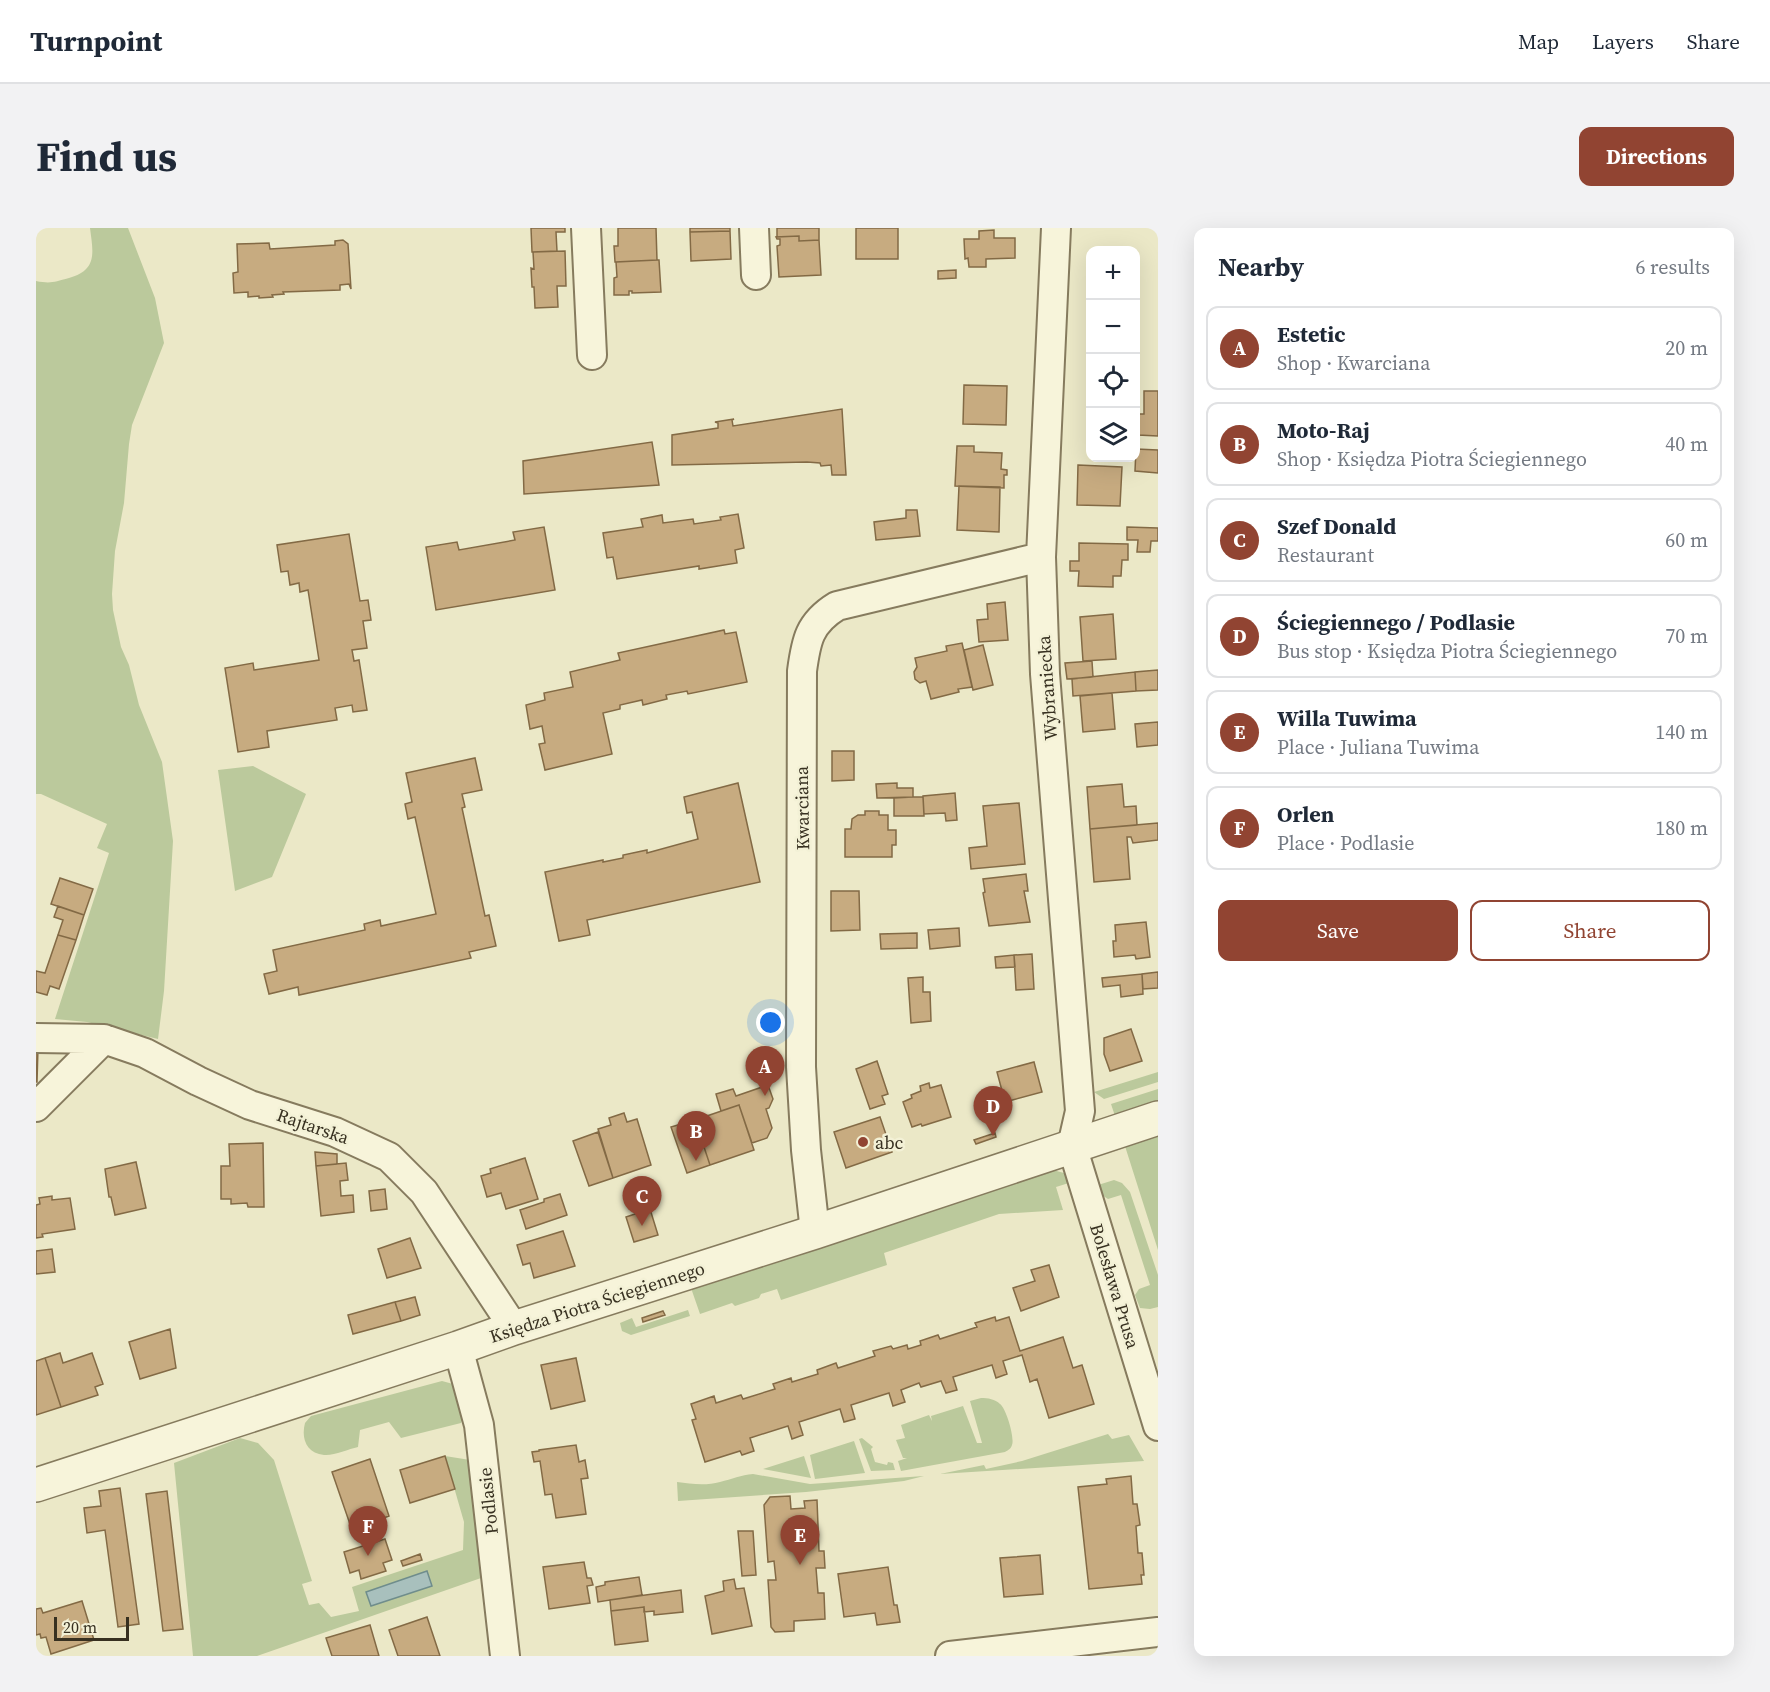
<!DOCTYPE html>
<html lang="en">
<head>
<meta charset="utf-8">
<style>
	body { margin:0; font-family:"Source Serif 4",serif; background:#f2f2f3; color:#1f2937 }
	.controls { position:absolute; right:18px; top:18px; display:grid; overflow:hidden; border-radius:12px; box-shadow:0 6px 24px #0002 }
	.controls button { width:54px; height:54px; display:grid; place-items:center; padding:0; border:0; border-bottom:2px solid #e0e1e3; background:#fff; color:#1f2937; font:30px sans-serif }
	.scale { position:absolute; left:18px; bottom:15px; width:75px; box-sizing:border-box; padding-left:6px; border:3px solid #373020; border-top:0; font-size:16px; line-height:21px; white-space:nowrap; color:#373020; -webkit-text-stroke:4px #f3f1d6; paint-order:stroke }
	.you { position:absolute; left:735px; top:795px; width:21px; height:21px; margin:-15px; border:4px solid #fff; border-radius:50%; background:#1a73e8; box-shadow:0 0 0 9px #1a73e833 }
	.badge { display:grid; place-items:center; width:39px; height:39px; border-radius:50%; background:#914432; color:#fff; font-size:20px; font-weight:700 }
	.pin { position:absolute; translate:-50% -50px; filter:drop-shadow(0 2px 3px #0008) }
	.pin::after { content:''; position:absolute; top:32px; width:21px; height:18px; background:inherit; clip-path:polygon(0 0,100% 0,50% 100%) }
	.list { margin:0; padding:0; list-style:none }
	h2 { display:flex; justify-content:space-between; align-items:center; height:78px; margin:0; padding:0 24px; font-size:26px }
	h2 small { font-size:20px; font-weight:400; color:#747a83 }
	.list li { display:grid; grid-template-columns:39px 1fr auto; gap:18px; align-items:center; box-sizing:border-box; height:84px; margin:0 12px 12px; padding:0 12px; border:2px solid #e0e1e3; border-radius:12px }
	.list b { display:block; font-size:22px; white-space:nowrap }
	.list p { margin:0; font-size:20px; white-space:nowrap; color:#747a83 }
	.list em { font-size:20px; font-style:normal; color:#747a83 }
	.actions { display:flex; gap:12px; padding:18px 24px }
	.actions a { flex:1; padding:14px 0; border:2px solid #914432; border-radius:12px; text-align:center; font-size:21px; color:#914432 }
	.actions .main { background:#914432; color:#fff }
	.icon { flex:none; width:33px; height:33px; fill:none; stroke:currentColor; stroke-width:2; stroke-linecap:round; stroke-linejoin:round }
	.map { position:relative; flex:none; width:1122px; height:1428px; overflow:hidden; border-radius:12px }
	header { display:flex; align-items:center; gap:36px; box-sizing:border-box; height:84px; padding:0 30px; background:#fff; border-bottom:2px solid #e0e1e3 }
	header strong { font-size:28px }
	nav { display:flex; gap:33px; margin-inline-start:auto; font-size:21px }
	.intro { display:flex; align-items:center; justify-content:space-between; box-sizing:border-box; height:144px; padding:0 36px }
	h1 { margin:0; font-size:42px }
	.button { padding:15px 27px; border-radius:12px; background:#914432; color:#fff; font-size:21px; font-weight:700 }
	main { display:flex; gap:36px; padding:0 36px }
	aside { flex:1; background:#fff; border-radius:12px; box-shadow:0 6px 24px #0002 }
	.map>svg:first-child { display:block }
	.green { fill:#bbc99c }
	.water { fill:#a8c0bd; stroke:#6f8d8c; stroke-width:1.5 }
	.building { fill:#c7ab80; stroke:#836a45; stroke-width:1.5 }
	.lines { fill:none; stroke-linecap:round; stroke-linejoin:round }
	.minor-casing { stroke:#867b5e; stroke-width:32 }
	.tertiary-casing { stroke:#867b5e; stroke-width:36 }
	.minor { stroke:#f7f4da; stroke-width:28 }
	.tertiary { stroke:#f7f4da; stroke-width:33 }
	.poi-dot { fill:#914432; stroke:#f3f1d6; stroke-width:2 }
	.labels { text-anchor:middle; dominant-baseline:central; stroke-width:5; stroke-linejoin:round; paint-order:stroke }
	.street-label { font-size:18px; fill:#373020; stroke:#f3f1d6 }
	.poi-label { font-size:18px; fill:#373020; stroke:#f3f1d6; text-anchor:start }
</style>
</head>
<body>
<header>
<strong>Turnpoint</strong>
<nav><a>Map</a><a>Layers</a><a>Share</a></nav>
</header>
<div class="intro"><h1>Find us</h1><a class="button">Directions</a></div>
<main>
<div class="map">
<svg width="1122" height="1428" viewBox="0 0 1122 1428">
	<rect width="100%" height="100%" fill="#ebe8c7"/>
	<!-- green -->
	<path class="green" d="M54,0H92L119,70L128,115L96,197L93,216L88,275L79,323L76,366L77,382L85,419L93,437L103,477L126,534L137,613L128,763L122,811L51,794L19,791L73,625L61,620L71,596L5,566H0V53C15,56 18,54 33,50C62,42 57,24 54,0Z
		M217,538L270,566L236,649L199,663L182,542Z
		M1122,844V854L1068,871L1058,864Z
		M1122,861V875L1079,888L1075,876Z
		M1122,904V1022L1088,915Z
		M1017,942L1028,945L1036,954L1020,959L1027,982L963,986L848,1025L851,1037L745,1072L741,1061L725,1066L723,1070L699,1078L696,1075L664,1086L655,1060Z
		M1078,952L1086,955L1094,964L1122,1047V1079L1114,1081L1104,1080L1099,1067L1103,1061L1114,1057L1085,967L1072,971L1066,967L1062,957Z
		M652,1082L654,1088L595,1107L586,1103L584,1095L596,1090L600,1099Z
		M406,1153L417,1156L429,1185L425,1195L365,1210L353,1194L324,1202L322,1219C312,1221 298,1228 288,1227C270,1225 265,1210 269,1195L275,1188Z
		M945,1170C952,1170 959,1171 964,1176C970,1180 979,1210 976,1217C975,1221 972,1222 969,1224L865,1243L862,1233L871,1230H867L860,1212L869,1210L865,1197L893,1187L896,1193L895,1188L927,1178L941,1215H946L934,1173Z
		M1072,1206L1076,1211L1093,1207L1108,1233L904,1246L948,1237L950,1241L986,1233Z
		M204,1210L222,1215L238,1232L276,1353L266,1356L273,1377L283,1375L295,1389L323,1383L316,1359L427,1322L428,1294L409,1228L434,1232L445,1350L221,1428H157L138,1235Z
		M826,1210L837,1219L835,1221L839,1234L851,1237L852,1234L857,1235L859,1242L835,1243L823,1211Z
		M818,1213L829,1245L779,1251L774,1227Z
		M768,1228L775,1250L727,1241Z
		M717,1246L774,1256L888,1248L868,1253L770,1264L642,1273L641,1254C655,1256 670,1258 684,1254C696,1251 705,1247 717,1246Z"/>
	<!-- water -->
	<path class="water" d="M391,1343L396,1358L335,1378L330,1364Z"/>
	<!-- building -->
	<path class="building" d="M495,0H529V4H520L521,23L496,24Z
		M582,0H620L621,32L579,34L578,18H582Z
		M654,0H694V3L654,4Z
		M741,0H783V12L763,13V8L741,9Z
		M820,0H862V31H820Z
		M958,2V10H979V30L950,31V39H933L932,30L929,31L928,11H943V3Z
		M694,3L695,31L655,33L654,4Z
		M763,8V13L783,12L785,47L743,49L741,18L744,17V11H741L740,9Z
		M307,12L312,16L315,61L313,56L304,57V62L247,64L248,66L236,67L237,69L223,70V68L212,69V64L198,65L197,45L202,44L201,16L233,15L234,21L299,17V13Z
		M529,23L530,58H521L522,79L499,80L498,59H496L495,40L498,41L497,24Z
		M621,32H623L625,64L596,65V63H593V67H578V50L581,49L580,34Z
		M920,42V50L902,51V43Z
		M928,157L971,158L970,197L927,196Z
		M1108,163H1122V208L1102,207V186H1108Z
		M806,181L810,247H796L795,237L785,238L784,235L771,234L636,237V207L682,200V195L679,194L698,191L696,192L697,198Z
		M616,214L623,257L488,266L487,233Z
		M921,218H938V224L966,225L965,241L971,242V247H968V260L919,258Z
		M1100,221L1122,222V245L1099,243Z
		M1042,237L1086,239L1084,278L1041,277Z
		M923,258L964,259L963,304L921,302Z
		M870,282H881L884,308L840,312L838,294L870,290Z
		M702,286L708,320L699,322L701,335L663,341V338L581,351L577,329L571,330L567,305L607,299L605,291L626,287L627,295L657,291L658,296L685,292L684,289Z
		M508,299L519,362L400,382L390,319L421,314L423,322L479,312L477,304Z
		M1091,299L1122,300V313H1115L1114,324H1101L1102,312H1091Z
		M313,306L324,373L332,372L335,392L327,393L331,420L316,422L318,433L323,432L331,482L317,484L316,477L299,480L301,492L231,503L233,519L202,524L189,440L217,435L218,442L283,432L272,362L264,364L263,355L254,357L252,343L245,344L241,317Z
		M1043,315L1092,316V332H1086L1085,348H1077V359L1042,358L1043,343H1034V333H1043Z
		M969,374L972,412L943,414L941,392L952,391L951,376Z
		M1077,386L1080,431L1047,433L1044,389Z
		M688,402L689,406L700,404L711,454L652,466L651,463L630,467L631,471L607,477L606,472L584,477V481L567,485L576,526L509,542L503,516L509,515L506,498L494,501L490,477L509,472L508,465L537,459L534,444L584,432L582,425Z
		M926,415L936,459L922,461L923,464L895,471L890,453L884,455L879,451L878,444L881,439L879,430L911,423L910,418Z
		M947,417L957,457L937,462L928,422Z
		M1056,433L1057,449L1031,451L1029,435Z
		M1122,442V462L1100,463L1099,444Z
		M1099,444L1100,463L1037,468L1036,451Z
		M1076,465L1079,501L1047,504L1044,468Z
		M1122,494V517L1101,519L1099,496Z
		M796,523H818V552L796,553Z
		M439,530L446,562L426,566L429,579L426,580L449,688L453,687L460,718L433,724L435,730L263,767L262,759L233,766L228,746L241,743L237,722L329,702L328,696L344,692L345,698L400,686L379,589L372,591L369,576L376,574L370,545Z
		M702,555L724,654L551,692L554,707L523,713L509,644L567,632V634L587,630V627L611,622V625L662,611L656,584L651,585L648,569Z
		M861,555V560H877V569L841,570L840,556Z
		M1086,556L1088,579L1100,578L1101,597L1054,601L1051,559Z
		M919,565L921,592L910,593L909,585L888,586L887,568Z
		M877,569H887L888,588H858V570Z
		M983,575L989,636L935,641L933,620L951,618L947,578Z
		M829,583H843V587H852V602H860V617H856V629H809V601H815L816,591L822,587H829Z
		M1122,595V612L1097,615L1095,609H1091L1094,651L1058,654L1054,601Z
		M990,646L992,663H988L994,694L953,698L947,665L949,664L947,651Z
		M24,650L57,661L48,687L15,676Z
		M795,663H823L824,702L795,703Z
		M22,678L48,687L40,712L22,707L27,692L18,689Z
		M1110,694L1114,729L1100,731L1099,727L1078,729L1077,713H1080L1079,697Z
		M923,700L924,718L894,721L892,702Z
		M881,705V720L845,721L844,706Z
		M22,707L40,712L23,761L14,758L11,767L0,764V743L9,745Z
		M996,726L998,761L980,762L978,727Z
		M978,727L979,739L960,740L959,729Z
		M1122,744V760L1107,761L1106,746Z
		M1106,746L1107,766L1085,769L1084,757L1067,759L1066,750Z
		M887,749V764H894L895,793L875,795L872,750Z
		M1095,801L1106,833L1074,843L1068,826V810Z
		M0,819L2,820L1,854H0Z
		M841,833L852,866L846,868L849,876L834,881L820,841Z
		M998,834L1006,864L969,874L961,844Z
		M893,855L894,860L905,857L915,889L886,898L885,896L876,899L867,874L876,870L875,867L885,863L884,858Z
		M732,857L737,871L733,880L730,881L736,900L731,910L716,915L703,877L685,883L680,866L697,861L700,868Z
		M703,877L718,922L674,937L659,892Z
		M588,885L591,894L601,891L615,937L577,950L562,901L575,897L573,890Z
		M844,889L856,924L810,940L798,904Z
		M659,892L674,937L651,945L635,899Z
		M562,904L577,950L553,958L537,913Z
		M959,905L960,909L940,916L938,912Z
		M227,915L228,979H212L211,975L195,976V971H185V938H194L193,916Z
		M279,924L301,926V936L280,938Z
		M489,930L502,971L470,981L465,965L451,969L445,948L455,945L454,941Z
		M100,934L110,980L79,987L75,969H73L69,941Z
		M310,935L312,952L304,953L305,968L317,967L318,984L285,988L280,938Z
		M349,961L351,981L335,983L333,963Z
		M524,966L531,987L490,1001L484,982L508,974V971Z
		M16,968V972L34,970L39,1001L6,1006L7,1009L0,1010V977L4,976L3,970Z
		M614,981L622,1007L598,1014L590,989Z
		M527,1003L539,1038L498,1050L494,1035L487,1037L481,1017Z
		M374,1010L385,1040L351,1050L342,1021Z
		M16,1021L19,1044L0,1046V1023Z
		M1013,1037L1023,1069L985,1083L977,1060L999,1053L995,1042Z
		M379,1069L384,1087L365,1093L359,1074Z
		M359,1074L365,1093L317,1106L312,1087Z
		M627,1083L629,1087L607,1094L606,1090Z
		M959,1089L960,1093L973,1089L984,1123L1027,1109L1037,1140L1046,1137L1058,1176L1013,1190L1001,1151L994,1154L986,1127L967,1133L971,1146L960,1150L956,1137L917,1149L921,1162L910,1165L905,1153L885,1159L883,1155L865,1162L869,1174L857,1178L853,1165L815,1177L819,1191L808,1194L804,1181L763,1194L767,1207L756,1211L752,1198L714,1210L718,1223L706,1227L704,1223L669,1234L656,1192L660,1191L655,1176L678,1168L680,1175L705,1167L707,1171L739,1161L737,1156L755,1150L756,1154L782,1146L781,1142L800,1135L802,1140L839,1128L837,1123L855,1118L857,1121L871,1117L872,1121L885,1117L884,1113L902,1107L904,1111L941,1099L939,1095Z
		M134,1101L140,1140L104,1151L93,1114Z
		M24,1125L27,1135L56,1125L67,1156L59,1159L62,1167L25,1179L9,1130Z
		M9,1130L25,1179L0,1187V1133Z
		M540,1130L549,1173L515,1181L505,1137Z
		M540,1217L543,1234L549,1232L552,1250L545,1251L550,1286L520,1290L516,1266L509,1267L504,1233L498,1234L496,1224L503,1223V1222Z
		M409,1228L419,1261L374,1275L364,1242Z
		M334,1231L353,1288L316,1302L296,1244Z
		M1095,1248L1097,1276H1101L1104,1297L1100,1298L1102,1325H1106L1108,1347H1105L1106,1356L1053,1361L1042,1259L1071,1256L1070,1251Z
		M84,1260L103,1396L82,1399L69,1302L51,1305L48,1280L65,1278L63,1263Z
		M131,1263L147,1401L127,1403L110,1266Z
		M754,1268L755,1281L769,1280L768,1273L781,1272L783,1323H788L789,1340H780L782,1365H788L789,1391L758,1393V1403L739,1404L735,1399L732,1352H740L738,1333L732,1334L728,1277L734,1269Z
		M702,1303H717L720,1347L706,1348Z
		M349,1311L356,1332L347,1335L350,1343L325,1351L323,1342L314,1345L308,1324Z
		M384,1326L386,1332L367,1338L365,1333Z
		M1004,1327L1007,1366L968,1369L964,1330Z
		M548,1334L551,1350H555L557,1357L551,1358L554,1375L513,1381L507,1339Z
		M852,1339L858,1377H861L864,1394L841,1397L839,1385L808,1389L802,1346Z
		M603,1349L606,1367L562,1374L560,1359L569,1357V1354Z
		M698,1351L700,1361L708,1360L716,1398L676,1406L669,1368L688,1363L687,1353Z
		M645,1362L647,1384L618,1387V1383L608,1384V1379L575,1383L574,1372Z
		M46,1373L58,1412L15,1426L10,1409L5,1410L4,1406L0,1407V1381L5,1380L7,1385Z
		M608,1379L612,1413L579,1417L575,1383Z
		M391,1389L404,1428H362L353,1402Z
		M334,1397L343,1428H296L290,1410Z"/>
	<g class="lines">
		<!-- minor casing -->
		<g class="minor-casing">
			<path id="minor" d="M550,0L556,127
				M718,0L720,47
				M1020,0L1005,329L1009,446L1044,883L1036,918L1122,1198
				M0,810L68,811L109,825L162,853L214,877L299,904L353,929L388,964L478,1100
				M0,879L68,811
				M779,1004L770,922L765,839L766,443C770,413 773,395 801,378L1005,329
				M422,1120L443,1197L469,1428
				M914,1428L1122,1404"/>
		</g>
		<!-- tertiary casing -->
		<g class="tertiary-casing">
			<path id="tertiary" d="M0,1257L422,1120L478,1100L779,1004L1122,890"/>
		</g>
		<!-- minor -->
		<use href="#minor" class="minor"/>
		<!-- tertiary -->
		<use href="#tertiary" class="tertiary"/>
	</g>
	<!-- markers -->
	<circle class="poi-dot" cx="827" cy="914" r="6"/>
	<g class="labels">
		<!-- street labels -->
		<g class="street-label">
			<text transform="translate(1011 460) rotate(-94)">Wybraniecka</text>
			<text transform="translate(766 580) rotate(-91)">Kwarciana</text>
			<text transform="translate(277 898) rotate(19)">Rajtarska</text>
			<text transform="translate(1079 1058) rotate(73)">Bolesława Prusa</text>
			<text transform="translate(561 1074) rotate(-18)">Księdza Piotra Ściegiennego</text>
			<text transform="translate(452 1273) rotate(-96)">Podlasie</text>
		</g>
		<!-- poi labels -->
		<g class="poi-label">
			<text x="839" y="914">abc</text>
		</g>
	</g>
</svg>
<div class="controls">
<button>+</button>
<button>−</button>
<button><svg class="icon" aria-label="locate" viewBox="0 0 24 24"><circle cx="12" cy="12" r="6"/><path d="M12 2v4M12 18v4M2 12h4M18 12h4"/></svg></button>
<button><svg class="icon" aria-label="layers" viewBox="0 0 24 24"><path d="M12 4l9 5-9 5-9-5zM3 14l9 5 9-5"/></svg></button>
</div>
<div class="scale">20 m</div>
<div class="you"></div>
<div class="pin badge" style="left:729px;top:868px">A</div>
<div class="pin badge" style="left:660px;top:933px">B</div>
<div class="pin badge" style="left:606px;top:998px">C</div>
<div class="pin badge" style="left:957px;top:908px">D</div>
<div class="pin badge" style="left:764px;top:1337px">E</div>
<div class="pin badge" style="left:332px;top:1328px">F</div>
</div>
<aside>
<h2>Nearby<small>6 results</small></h2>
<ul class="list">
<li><span class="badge">A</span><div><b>Estetic</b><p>Shop · Kwarciana</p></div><em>20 m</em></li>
<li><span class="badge">B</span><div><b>Moto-Raj</b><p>Shop · Księdza Piotra Ściegiennego</p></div><em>40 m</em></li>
<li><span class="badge">C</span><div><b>Szef Donald</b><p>Restaurant</p></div><em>60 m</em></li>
<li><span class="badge">D</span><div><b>Ściegiennego / Podlasie</b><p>Bus stop · Księdza Piotra Ściegiennego</p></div><em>70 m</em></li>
<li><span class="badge">E</span><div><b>Willa Tuwima</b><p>Place · Juliana Tuwima</p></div><em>140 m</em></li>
<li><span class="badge">F</span><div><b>Orlen</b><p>Place · Podlasie</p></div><em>180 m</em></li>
</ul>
<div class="actions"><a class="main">Save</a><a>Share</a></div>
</aside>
</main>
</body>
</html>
